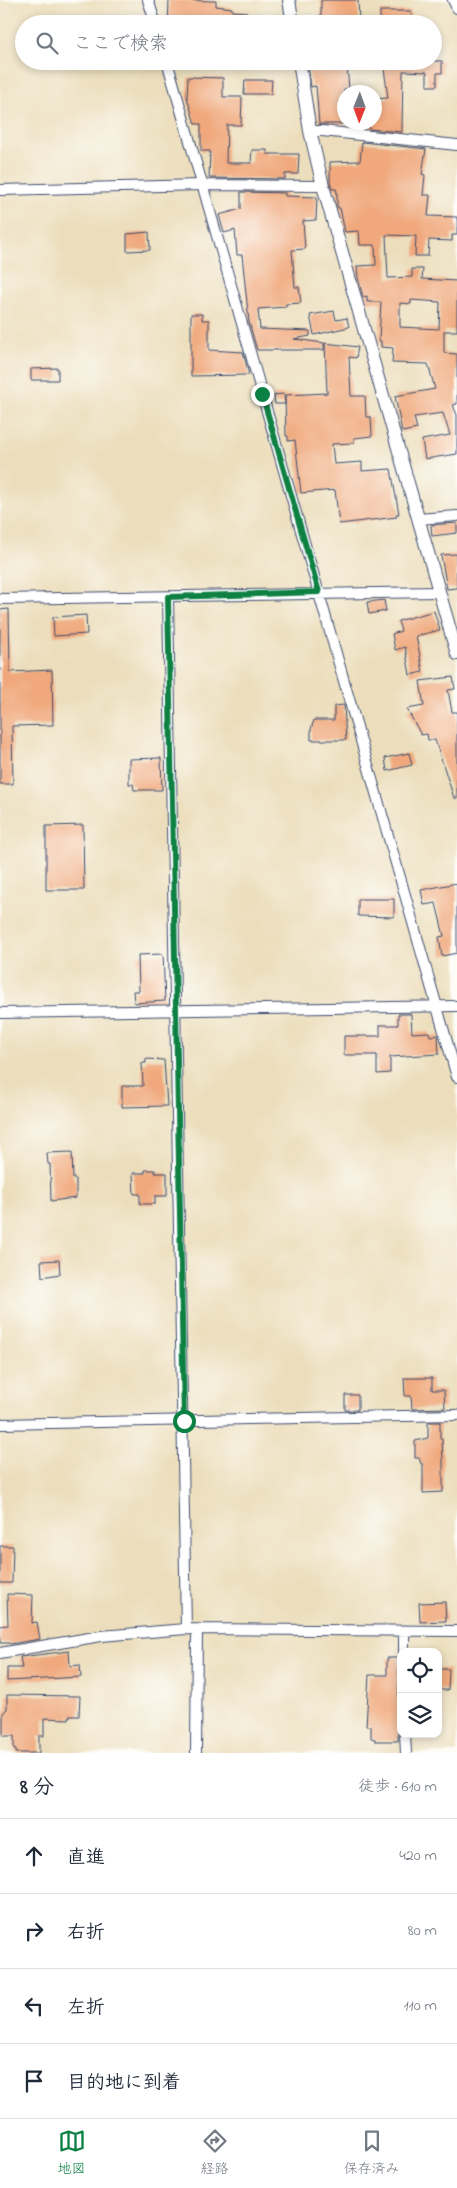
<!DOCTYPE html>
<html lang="ja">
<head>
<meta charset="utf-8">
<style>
	body { margin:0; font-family:"Indie Flower","Klee One",sans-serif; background:#f2f2f3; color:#1f2937 }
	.controls { position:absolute; right:15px; bottom:15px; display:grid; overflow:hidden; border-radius:10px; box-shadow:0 2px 8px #0003 }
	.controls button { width:45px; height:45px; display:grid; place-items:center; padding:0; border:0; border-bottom:1px solid #e0e1e3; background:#fff; color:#1f2937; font:25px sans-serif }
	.compass { position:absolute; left:337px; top:85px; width:45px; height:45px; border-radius:50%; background:#fff; box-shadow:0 2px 8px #0003; rotate:181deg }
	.stop { position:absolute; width:15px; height:15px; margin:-11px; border:4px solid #0b8043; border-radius:50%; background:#fff }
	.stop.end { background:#0b8043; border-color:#fff; box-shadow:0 1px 5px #0008 }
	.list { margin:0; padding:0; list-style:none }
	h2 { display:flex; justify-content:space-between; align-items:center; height:65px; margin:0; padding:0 20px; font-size:21px }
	h2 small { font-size:16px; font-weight:400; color:#747a83 }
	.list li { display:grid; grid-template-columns:32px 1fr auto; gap:15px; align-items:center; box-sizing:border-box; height:75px; padding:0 20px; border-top:1px solid #e0e1e3 }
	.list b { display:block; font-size:19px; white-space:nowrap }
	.list em { font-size:16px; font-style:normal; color:#747a83 }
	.icon { flex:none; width:28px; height:28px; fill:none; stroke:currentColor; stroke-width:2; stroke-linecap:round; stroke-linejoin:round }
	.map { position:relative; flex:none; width:457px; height:1753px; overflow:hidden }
	.search { position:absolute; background:#fff; box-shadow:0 2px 8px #0003; left:15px; right:15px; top:15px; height:55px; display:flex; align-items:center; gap:12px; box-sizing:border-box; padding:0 18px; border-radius:28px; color:#747a83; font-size:19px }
	.sheet { height:365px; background:#fff }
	nav { display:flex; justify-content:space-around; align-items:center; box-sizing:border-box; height:70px; border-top:1px solid #e0e1e3; background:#fff; font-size:14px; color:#747a83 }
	nav a { display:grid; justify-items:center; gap:2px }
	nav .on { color:#0b8043 }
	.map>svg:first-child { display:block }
	.building { fill:#f0a87b; fill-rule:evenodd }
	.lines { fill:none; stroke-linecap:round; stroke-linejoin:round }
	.minor-casing { stroke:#3a496c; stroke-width:12 }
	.tertiary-casing { stroke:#3a496c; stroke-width:14 }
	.minor { stroke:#fff; stroke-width:10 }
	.tertiary { stroke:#fff; stroke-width:12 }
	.route { stroke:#0b8043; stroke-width:6 }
</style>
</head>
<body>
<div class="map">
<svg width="457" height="1753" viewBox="0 0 457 1753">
	<rect width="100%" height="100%" fill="#fdfcf7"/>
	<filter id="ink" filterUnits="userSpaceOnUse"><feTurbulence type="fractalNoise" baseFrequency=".02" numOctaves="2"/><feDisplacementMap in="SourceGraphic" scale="10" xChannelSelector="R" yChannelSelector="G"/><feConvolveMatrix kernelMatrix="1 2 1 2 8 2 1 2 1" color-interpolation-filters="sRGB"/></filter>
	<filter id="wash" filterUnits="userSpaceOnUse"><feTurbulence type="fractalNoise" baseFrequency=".0096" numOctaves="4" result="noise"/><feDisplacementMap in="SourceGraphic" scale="20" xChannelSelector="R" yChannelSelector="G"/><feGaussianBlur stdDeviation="1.12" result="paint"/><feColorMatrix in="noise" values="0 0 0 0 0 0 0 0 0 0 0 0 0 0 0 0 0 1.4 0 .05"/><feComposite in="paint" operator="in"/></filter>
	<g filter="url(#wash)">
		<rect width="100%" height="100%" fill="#ecdebc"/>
		<g id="blocks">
			<!-- building -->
			<path class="building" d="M169,0L216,1V6L232,8V11L247,12V24H168Z
				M321,0H358L359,24H321Z
				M380,11H411L412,24H380Z
				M383,61H442V73H437V86H427V72L403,71L402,132L369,129L368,122H374V99L388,98Z
				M334,64V66L347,65L349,89H344V124H319L316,86L311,87L308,65Z
				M188,77L223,78V97H242L241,125H227L226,163H251L252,150H267V154H299L298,174H285V179L209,178L210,151H201V124H195L187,98Z
				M245,80H272L271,94H244Z
				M362,142L426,149L422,174L425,175L423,195H430L428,216L457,217V235H452V241L429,240L428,256H415L416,236L386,235L388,278L412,277V269H423L422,279L457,281V331H444V353L457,354V404L453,405L457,415V454L425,459L422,440L450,435L443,413L414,417L417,429L402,432L395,396L435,389L428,364L392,363L393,348L381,347V341H379L381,302H367V296L363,297L358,278L357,266L376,265L375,245H360L359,231L345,232L340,208H338L337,205V192L336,189H332L330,181V162L360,161ZM411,300L440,302L439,329L400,327V303L411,304Z
				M241,192L285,193V196L317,197L316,220L303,221L305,249L292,250L295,287H299L301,303L286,304V307L258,309L260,329L310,331V336L294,339L324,343V350H257L249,322L242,255H237L235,230L224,233L219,215L241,209Z
				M149,232L150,250L127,251V234Z
				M334,311L336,320L347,318L349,327L314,335L310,315Z
				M191,314H202V320H209V350L243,352L249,375L191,376Z
				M325,343L358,347L356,358L349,357L351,396H365L366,417H371L372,436L354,438V443L332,444L334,464L362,462V471L391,469L399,514H396L397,517L339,524L335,490L301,493L295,440L288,441V436H286L285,395L327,393Z
				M58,368V380H31V369Z
				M284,394L285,404H275L274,395Z
				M457,523V533L432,536L431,525Z
				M456,554L457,588L447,589L441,555Z
				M384,600L386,611L369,614L367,602Z
				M9,609L10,672L52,670L53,725L12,726L13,784H0V610Z
				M434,611L440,630L416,636L423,672L410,675L405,647L395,650L392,634L401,631L398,621Z
				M86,615L87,634L54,636L53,617Z
				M453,677L455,689L448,690L452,712H457V798H454L435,740H428L427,734L421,735L407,709L424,706L420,681Z
				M344,705L346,740H311V729L314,720H334V706Z
				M409,753L412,765L387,771L385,758Z
				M161,758L162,790H134L133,784H129V759Z
				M83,825L84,890H46V826Z
				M457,883V953L442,956L439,937L444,936L436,903L424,905L421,890Z
				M358,899H394V917L358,916Z
				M163,954L165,1001L134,1003L133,991H139L138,955Z
				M398,1014H411L412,1033L429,1032L430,1036L438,1035L439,1054L390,1057V1073L377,1074V1055H344V1036H380V1025H398Z
				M146,1059L164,1060L167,1106L122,1107V1086H143L142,1063H146Z
				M72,1152L73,1179H76V1198L51,1201L50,1164H48L47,1153Z
				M145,1170H155V1173H167V1196H155V1204H140V1194H134L133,1173H145Z
				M59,1260L60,1274L42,1277L41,1261Z
				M404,1378H432V1390H444L445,1408L412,1409L411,1396H405Z
				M345,1395H358V1410H345Z
				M428,1422H440V1439H442L443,1458V1492L423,1493V1464H421L419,1458H415V1441L428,1438Z
				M0,1546H13L12,1583H0Z
				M7,1594L33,1595L32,1623L37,1622L40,1639L10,1644L9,1643H0V1626L8,1625Z
				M445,1602L446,1621L420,1622L419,1603Z
				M69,1651L70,1666L80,1665L81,1677L7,1681V1668H22L20,1657Z
				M387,1658H399L398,1741H375V1739L371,1738V1726H366L369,1675H387Z
				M438,1669H449L448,1690H438Z
				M7,1695L80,1696L79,1716H69V1719L44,1718V1736H39V1753H16V1749H14V1736H3V1713L7,1709Z"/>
		</g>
	</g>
	<g filter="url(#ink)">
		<use href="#blocks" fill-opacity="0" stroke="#3a496c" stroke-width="1"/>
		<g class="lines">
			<!-- minor casing -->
			<g class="minor-casing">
				<path id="minor" d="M148,0L156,24
					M453,0L457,8
					M167,61L457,1077
					M310,131H322L457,145
					M0,190L202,185L323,186
					M418,519L457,516
					M168,597L186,1629
					M0,599L439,592
					M0,1013L457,1006
					M0,1424L457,1415
					M404,1632V1652
					M0,1653L101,1636L186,1629L457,1631
					M405,1734L406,1753
					M196,1753L197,1630"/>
			</g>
			<!-- tertiary casing -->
			<g class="tertiary-casing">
				<path id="tertiary" d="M289,0L293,24
					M299,61L310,131L323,186L457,654"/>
			</g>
			<!-- minor -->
			<use href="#minor" class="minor"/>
			<!-- tertiary -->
			<use href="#tertiary" class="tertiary"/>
		</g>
	</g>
	<g class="lines" filter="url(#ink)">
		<!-- route -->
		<path class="route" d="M184,1421L168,597L319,592L262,394"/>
	</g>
</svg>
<div class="controls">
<button><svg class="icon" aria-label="locate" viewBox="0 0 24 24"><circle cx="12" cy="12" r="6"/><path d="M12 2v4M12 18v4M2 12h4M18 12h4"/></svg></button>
<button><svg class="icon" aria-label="layers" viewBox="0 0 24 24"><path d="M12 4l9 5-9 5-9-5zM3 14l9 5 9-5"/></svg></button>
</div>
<svg class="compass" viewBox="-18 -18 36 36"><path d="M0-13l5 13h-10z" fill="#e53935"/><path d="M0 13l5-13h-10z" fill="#747a83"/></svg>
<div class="stop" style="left:184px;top:1421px"></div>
<div class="stop end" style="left:262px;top:394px"></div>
<div class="search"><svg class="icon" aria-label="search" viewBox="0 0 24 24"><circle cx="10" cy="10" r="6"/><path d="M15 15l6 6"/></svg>ここで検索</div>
</div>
<section class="sheet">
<h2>8 分<small>徒歩 · 610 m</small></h2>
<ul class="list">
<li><svg class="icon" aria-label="ahead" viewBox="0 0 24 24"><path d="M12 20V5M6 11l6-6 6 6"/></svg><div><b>直進</b></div><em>420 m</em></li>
<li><svg class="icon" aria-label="right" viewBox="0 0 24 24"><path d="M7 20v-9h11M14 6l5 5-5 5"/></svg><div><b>右折</b></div><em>80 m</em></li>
<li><svg class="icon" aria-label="left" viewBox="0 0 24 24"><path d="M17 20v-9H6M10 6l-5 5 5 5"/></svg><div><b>左折</b></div><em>110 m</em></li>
<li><svg class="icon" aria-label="arrive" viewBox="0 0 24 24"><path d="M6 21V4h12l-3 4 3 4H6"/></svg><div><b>目的地に到着</b></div></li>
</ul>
</section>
<nav>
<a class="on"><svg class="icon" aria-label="map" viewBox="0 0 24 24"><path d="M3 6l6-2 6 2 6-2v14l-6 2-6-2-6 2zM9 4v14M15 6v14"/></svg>地図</a>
<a><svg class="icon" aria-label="directions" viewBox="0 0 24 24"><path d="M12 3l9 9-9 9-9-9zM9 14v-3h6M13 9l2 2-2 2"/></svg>経路</a>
<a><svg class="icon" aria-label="saved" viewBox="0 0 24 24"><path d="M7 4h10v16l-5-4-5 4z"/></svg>保存済み</a>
</nav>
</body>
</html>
